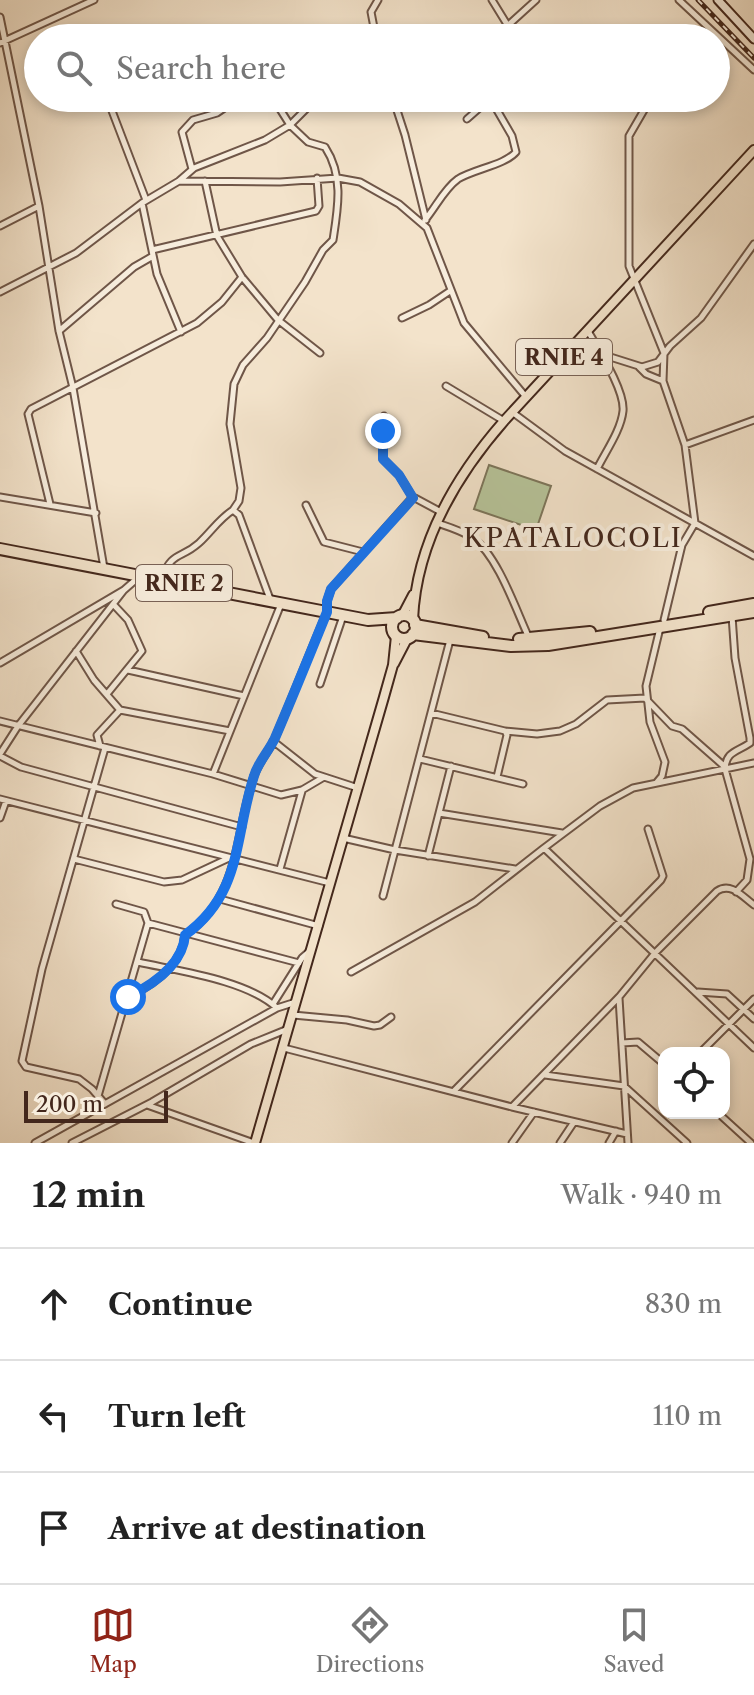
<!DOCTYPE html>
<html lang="en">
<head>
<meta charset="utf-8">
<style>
	body { margin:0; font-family:"Libre Caslon Text",serif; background:#f6f6f6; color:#222 }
	.controls { position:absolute; right:24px; bottom:24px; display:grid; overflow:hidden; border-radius:16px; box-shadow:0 4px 12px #0003 }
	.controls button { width:72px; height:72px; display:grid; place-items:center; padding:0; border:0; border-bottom:2px solid #e0e0e0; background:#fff; color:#222; font:40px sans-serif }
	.scale { position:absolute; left:24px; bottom:20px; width:144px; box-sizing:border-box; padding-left:8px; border:4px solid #43271c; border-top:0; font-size:22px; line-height:28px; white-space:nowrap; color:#43271c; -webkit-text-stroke:6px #f7eddd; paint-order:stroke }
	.stop { position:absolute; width:24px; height:24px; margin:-18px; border:6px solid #1a73e8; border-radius:50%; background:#fff }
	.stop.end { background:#1a73e8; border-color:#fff; box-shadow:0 2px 8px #0008 }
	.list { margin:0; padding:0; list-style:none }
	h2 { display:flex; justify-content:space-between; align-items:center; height:104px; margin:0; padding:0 32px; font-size:34px }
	h2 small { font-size:26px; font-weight:400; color:#767676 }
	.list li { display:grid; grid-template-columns:52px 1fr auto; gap:24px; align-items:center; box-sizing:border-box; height:112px; padding:0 32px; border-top:2px solid #e0e0e0 }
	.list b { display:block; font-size:30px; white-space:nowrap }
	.list em { font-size:26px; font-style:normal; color:#767676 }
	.icon { flex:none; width:44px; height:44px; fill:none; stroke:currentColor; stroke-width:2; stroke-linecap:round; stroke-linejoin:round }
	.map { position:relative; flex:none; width:754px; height:1143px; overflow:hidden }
	.search { position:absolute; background:#fff; box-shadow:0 4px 12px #0003; left:24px; right:24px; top:24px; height:88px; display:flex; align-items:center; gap:20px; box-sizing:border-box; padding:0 28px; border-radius:44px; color:#767676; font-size:30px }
	.sheet { height:440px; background:#fff }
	nav { display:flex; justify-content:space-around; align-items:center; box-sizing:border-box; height:112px; border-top:2px solid #e0e0e0; background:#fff; font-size:22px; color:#767676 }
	nav a { display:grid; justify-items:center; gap:4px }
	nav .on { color:#8f2418 }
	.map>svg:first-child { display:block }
	.pitch { fill:#b7c49a; stroke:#7d765b; stroke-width:2 }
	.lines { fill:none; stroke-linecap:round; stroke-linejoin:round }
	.street-casing { stroke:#6f5648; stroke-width:9 }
	.secondary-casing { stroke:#43271c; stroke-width:11 }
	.primary-casing { stroke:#43271c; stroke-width:12 }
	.highway-casing { stroke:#43271c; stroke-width:14 }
	.street { stroke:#f7eddd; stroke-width:5 }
	.secondary { stroke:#f7eddd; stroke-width:7 }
	.primary { stroke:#f3e3cb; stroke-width:8 }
	.highway { stroke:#f3e3cb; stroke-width:10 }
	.rail-casing { stroke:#43271c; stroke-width:5 }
	.rail { stroke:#f7eddd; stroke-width:2; stroke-dasharray:6; stroke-linecap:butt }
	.route { stroke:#1a73e8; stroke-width:10 }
	.labels { text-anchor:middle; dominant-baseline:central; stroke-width:8; stroke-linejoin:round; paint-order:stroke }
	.shield { fill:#f7eddd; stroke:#796256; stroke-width:2 }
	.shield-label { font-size:22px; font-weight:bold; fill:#43271c }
	.neighbourhood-label { font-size:26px; letter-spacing:2px; fill:#43271c; stroke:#f7eddd }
</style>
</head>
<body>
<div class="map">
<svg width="754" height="1143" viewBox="0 0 754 1143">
	<rect width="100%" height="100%" fill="#f3e3cb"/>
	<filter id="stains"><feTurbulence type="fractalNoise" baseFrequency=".0025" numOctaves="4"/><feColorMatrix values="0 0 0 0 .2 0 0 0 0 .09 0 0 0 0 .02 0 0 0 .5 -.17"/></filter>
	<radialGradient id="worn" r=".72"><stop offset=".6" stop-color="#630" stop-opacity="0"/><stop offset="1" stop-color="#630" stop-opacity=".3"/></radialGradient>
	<!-- pitch -->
	<path class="pitch" d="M489,465L551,486L536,530L474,509Z"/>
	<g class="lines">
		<!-- street casing -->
		<g class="street-casing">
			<path id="street" d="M492,0L508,26
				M679,0L754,70
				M0,17L39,206L59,331L73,388L104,568
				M376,38L371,12L378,0
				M494,38L536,0
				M0,43L94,0
				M393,98L405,135L426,220
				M651,98L629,136V266L664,353L663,381L685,445L695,523L682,545L664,620
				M109,103L146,200
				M467,119L484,104L493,102
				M192,169L182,132L193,120L217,113L239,98
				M179,181L280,182L338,178L360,182L399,204L427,228L464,323L526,397
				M205,181L217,236L242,277L278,320L320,353
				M142,203L157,274L181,332
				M425,220C436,207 444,189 458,179C474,169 505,165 516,152L512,136L490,98
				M0,226L39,206
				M152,250L316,211L319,206L317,178
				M0,292L76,253L142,203L179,181L194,168L265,140L290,125L273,98
				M402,318L429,305L450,291
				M59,331L134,267L153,256
				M588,331C598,349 625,390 623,411C621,430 606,451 597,469
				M604,355L642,367L658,362L670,346L701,318L754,244
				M639,367L646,374L663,381
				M446,386L504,421
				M512,412L565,451L754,556
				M384,416L383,459L399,475L413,498
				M685,445L754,420
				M0,497L96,513
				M50,504L28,414L31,409L197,323L222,302L242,277
				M306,505L324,542L363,552
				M233,510L239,501L241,488L230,424L234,384L243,365L267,338L305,282L323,250L333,240C338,208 344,176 325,147L308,142L290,125L317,98
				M437,523C449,527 462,531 473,538C498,556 516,610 529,638
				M161,579C173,550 180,560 199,543C211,532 219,519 233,510L239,515L270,599
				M732,616L735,658L750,738V743C737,752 726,751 725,769L750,859L747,880L736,892
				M76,651L94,680L120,710L230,731
				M0,663L124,590L140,576
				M128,670L244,696
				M320,684L343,616
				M107,694L142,651L128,620L113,604
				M431,713L505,731L507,735L497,777
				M0,721L213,774L281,795L302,790L324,777
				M505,731L537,734L560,731L576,724L607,700L645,698L672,726L682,729L724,766
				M273,741L315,774L358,788
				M100,746L97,735L120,710
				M0,754L18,726L124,590
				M0,756L21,767L242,827
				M420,759L523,784
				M754,763L633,788L600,806L544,848L754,1048
				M213,774L281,604
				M657,782L662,776L665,762L650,722L646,686L660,628
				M0,799L330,883
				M439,813L562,833
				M0,818L6,801
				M343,838L395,850L515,869
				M428,856L451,766
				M74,859L164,882L182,880L229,858
				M280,869L302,791
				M383,896L450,640
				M220,899L319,926
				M148,923L299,963
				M138,962C178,971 247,980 277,1008
				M351,972L475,902L544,848
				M698,992L727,994L754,1019
				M128,997C153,985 182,965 185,935C241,896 234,835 254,776C259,762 269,751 275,738C293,696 309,654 327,612V601L331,589L411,499L415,498L441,512
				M619,998L628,1143
				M273,1004L302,958L310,951
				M293,1015L347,1020L374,1026L380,1025L391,1017
				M622,1043L638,1042L664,1064
				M284,1048L512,1107L619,997L655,953L717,891C731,882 742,896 754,905
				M700,1053L754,999
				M545,1075L624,1086L687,1143
				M454,1091L661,880L663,876L648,829
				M98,1096L148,923L144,912L116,904
				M105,1104L92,1089L79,1079L26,1067L22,1061L42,969L105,748
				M147,1105L254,1143
				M512,1107L627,1134
				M718,1113L751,1143
				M35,1143L277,1008L296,1002
				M72,1143L152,1102L251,1044L288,1029
				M512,1143L534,1112
				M560,1143L574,1122
				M609,1143L616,1131"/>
		</g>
		<!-- secondary casing -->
		<g class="secondary-casing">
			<path id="secondary" d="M718,0L754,39"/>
		</g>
		<!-- primary casing -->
		<g class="primary-casing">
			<path id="primary" d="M402,616L413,595
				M413,620C416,545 455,477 504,421L754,150
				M394,664L407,639
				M255,1143L384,697L393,665L396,636"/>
		</g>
		<!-- highway casing -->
		<g class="highway-casing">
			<path id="highway" d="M0,549L368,620L397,618
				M709,612L754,604
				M392 627a12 12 0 1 1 24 0a12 12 0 1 1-24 0Z
				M415,625L483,637
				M413,634L511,646L548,645L754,612
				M519,639L590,632"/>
		</g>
		<!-- street -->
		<use href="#street" class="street"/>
		<!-- secondary -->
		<use href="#secondary" class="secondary"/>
		<!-- primary -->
		<use href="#primary" class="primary"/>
		<!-- highway -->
		<use href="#highway" class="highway"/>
		<!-- rail casing -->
		<g class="rail-casing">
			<path id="rail" d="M698,0L754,58"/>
		</g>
		<!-- rail -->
		<use href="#rail" class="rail"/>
	</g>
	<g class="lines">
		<!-- route -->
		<path class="route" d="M128,997C152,985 183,965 185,935C243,893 234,837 254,776C258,762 269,751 275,738C293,696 310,654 327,612V601L331,589L413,498L399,475L383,459V431"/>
	</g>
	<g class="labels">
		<!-- shield labels -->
		<g class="shield">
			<rect x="516" y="339" width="96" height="36" rx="6"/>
			<rect x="136" y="565" width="96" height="36" rx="6"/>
		</g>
		<g class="shield-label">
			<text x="564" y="357">RNIE 4</text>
			<text x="184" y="583">RNIE 2</text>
		</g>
		<!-- neighbourhood labels -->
		<g class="neighbourhood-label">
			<text x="573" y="538">KPATALOCOLI</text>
		</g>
	</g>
	<rect width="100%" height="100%" filter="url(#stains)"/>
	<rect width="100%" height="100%" fill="url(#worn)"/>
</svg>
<div class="controls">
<button><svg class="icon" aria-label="locate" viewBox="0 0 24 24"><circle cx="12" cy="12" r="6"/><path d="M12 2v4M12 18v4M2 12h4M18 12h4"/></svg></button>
</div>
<div class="scale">200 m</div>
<div class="stop" style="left:128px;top:997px"></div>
<div class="stop end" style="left:383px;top:431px"></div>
<div class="search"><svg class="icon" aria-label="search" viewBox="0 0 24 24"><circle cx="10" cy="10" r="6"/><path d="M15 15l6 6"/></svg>Search here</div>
</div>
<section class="sheet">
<h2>12 min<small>Walk · 940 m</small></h2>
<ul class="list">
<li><svg class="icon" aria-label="ahead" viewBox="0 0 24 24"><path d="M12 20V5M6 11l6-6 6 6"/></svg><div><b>Continue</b></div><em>830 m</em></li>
<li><svg class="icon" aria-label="left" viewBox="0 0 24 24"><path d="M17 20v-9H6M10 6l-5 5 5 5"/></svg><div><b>Turn left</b></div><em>110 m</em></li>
<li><svg class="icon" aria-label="arrive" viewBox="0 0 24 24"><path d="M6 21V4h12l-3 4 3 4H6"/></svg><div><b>Arrive at destination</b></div></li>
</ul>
</section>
<nav>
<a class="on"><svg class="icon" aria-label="map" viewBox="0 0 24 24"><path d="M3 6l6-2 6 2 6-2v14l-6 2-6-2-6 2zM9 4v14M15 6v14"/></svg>Map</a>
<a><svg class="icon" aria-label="directions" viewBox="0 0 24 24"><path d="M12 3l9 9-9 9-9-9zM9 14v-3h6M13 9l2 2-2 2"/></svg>Directions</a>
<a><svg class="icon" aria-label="saved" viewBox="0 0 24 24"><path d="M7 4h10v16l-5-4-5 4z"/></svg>Saved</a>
</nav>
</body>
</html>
